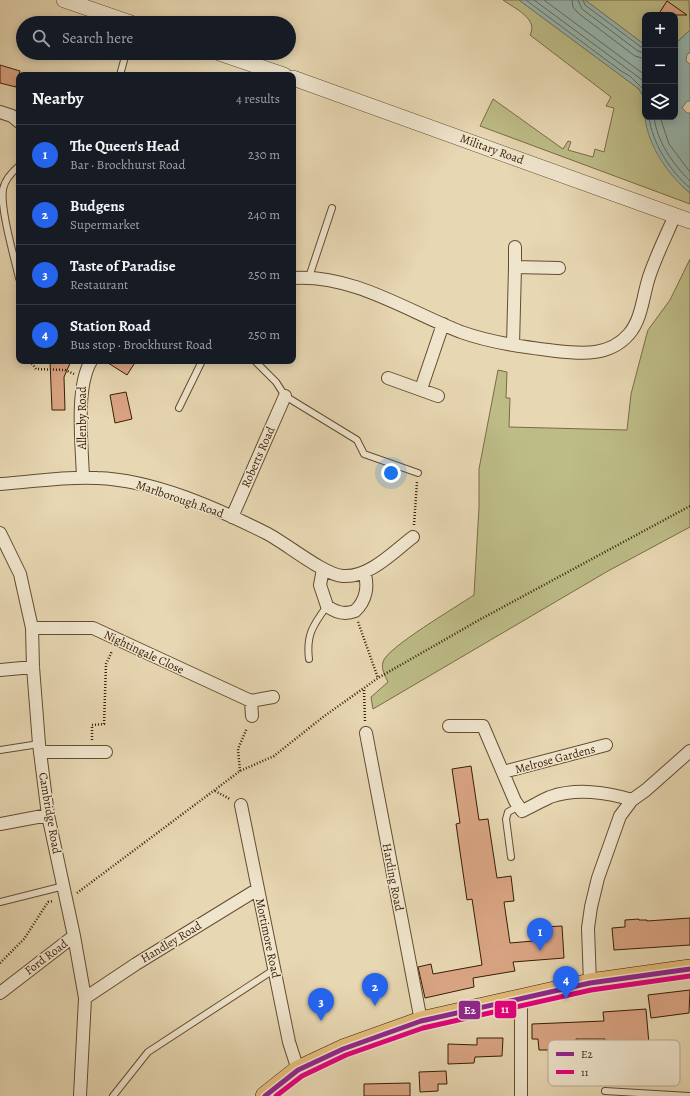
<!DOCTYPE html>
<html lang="en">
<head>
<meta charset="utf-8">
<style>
	body { margin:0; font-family:Alegreya,serif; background:#20242c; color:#f1f3f6 }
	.controls { position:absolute; right:12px; top:12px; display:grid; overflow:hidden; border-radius:8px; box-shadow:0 2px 10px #0003 }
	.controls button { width:36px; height:36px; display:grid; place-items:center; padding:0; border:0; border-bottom:1px solid #363941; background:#171b24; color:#f1f3f6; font:20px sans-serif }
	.you { position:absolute; left:391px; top:473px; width:14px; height:14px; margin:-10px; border:3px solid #fff; border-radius:50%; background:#1a73e8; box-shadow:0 0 0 6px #1a73e833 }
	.badge { display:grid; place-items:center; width:26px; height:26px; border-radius:50%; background:#2563eb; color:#fff; font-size:13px; font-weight:700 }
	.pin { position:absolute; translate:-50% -33px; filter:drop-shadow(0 1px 2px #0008) }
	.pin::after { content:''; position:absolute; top:21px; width:14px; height:12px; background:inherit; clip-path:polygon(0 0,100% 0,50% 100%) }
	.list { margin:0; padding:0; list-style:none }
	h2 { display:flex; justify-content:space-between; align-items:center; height:52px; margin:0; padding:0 16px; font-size:17px }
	h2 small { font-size:13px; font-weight:400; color:#9ea1a6 }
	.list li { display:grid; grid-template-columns:26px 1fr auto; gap:12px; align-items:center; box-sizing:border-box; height:60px; padding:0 16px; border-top:1px solid #363941 }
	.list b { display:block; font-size:15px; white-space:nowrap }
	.list p { margin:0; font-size:13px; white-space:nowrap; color:#9ea1a6 }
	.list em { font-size:13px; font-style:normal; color:#9ea1a6 }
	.icon { flex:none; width:22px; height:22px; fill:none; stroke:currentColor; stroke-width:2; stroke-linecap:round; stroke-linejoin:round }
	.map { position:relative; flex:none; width:690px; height:1096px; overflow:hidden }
	.search { position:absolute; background:#171b24; box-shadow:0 2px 10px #0003; left:16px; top:16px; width:280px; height:44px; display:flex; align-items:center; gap:10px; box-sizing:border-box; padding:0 14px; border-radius:22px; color:#9ea1a6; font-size:15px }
	.panel { position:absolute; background:#171b24; box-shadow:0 2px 10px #0003; left:16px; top:72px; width:280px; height:292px; border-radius:8px }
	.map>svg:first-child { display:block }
	.green { fill:#bdbc87; stroke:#7a6c46 }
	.water { fill:#97b8b2; stroke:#717a6d }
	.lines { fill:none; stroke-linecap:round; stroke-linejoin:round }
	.shore { stroke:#686a5c; stroke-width:1 }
	.building { fill:#daa584; stroke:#381d05 }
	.service-casing { stroke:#644c30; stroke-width:8 }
	.minor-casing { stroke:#644c30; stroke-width:14 }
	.tertiary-casing { stroke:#644c30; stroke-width:16 }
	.primary-casing { stroke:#381d05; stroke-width:20 }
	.path { stroke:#381d05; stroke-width:2.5; stroke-dasharray:1 2; stroke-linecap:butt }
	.service { stroke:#efe5cd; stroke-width:6 }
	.minor { stroke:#efe5cd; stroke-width:12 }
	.tertiary { stroke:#efe5cd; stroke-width:15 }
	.primary { stroke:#e4bc79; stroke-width:19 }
	.bus-1-casing { stroke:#efe5cd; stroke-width:8 }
	.bus-2-casing { stroke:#efe5cd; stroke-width:8 }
	.bus-1 { stroke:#91268e; stroke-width:5 }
	.bus-2 { stroke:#e5007d; stroke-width:5 }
	.labels { text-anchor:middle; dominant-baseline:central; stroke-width:3; stroke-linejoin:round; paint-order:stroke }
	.street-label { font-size:12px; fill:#381d05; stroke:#efe5cd }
	.key { fill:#efe5cd; stroke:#b8a991; stroke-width:1 }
	.key-label { font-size:11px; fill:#381d05 }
	.line-badge { stroke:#efe5cd; stroke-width:1.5 }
	.badge-label { font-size:11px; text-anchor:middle; font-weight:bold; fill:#fff }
</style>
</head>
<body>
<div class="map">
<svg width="690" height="1096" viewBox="0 0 690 1096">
	<rect width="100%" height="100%" fill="#e7d7b2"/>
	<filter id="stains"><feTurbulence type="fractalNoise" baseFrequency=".005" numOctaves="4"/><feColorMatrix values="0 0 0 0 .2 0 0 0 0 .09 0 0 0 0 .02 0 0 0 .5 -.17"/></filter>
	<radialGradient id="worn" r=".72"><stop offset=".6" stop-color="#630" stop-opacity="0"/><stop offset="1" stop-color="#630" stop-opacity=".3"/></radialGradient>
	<!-- green -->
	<path class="green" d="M503,0H519L639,89L643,96L645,117L683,187L690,193V204L480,126L493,99L563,149L568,141L571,142L568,150L593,157L595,149L604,152L614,108L606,106L611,97L530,35C539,19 514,8 503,0Z
		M585,0H689L690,30L675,44V15H645V45Z
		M690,259V527L608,571L373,709L371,697L388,682C385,676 381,669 383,662C386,648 458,606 474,595L479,507V469L498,370L507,372L506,398H510L509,427L627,430L631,394L646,337L648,330L670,300Z"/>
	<!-- water -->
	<path class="water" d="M519,0H585L645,45V113L643,96L639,89Z
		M690,30V53L687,54L686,61L690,64V101H687L682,108L687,113H690V193C668,175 648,146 645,117H675V58L678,54L675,51V44Z"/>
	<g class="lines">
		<!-- shore -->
		<path class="shore" d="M526,0L621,71L630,76L645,91
			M534,0L645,82
			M544,0L645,75
			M572,0L573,7L578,13L635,56L645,59
			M578,0L582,9L638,51L645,53
			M583,0L585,5L641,47H645
			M649,117C652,143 670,171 690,188
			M654,117C657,142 673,164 690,181
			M660,117L669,144L690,172"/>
	</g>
	<!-- building -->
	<path class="building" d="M667,1L687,15H658Z
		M0,65L20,71L16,87L0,83Z
		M50,361H71L64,377L65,410H52Z
		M105,361H136L127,375Z
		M126,392L132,419L115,423L110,395Z
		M471,766L479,820L488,819L497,878L511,876L514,901L504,902L510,943L545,940L544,927L562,926L564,958L513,962L515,971L473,978L474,987L425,998L418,967L431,964L433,974L482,965L472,899L467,900L456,824L460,823L452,769Z
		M690,918V945L614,950L612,928L625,927V920L639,919V920H647V921Z
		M690,990L689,1013L651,1018L648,995Z
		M646,1009L649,1044L628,1046V1043L606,1045L605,1039H576V1050H539L538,1039H532V1024L604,1021L603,1012Z
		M477,1038H503L502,1056L475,1057L474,1063L448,1064V1044L477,1045Z
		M446,1071L447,1084H438V1091L420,1092L419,1072Z
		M410,1083V1096H364V1084Z"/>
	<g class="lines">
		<!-- service casing -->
		<g class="service-casing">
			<path id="service" d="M120,75L126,53
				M19,166C12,172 5,179 3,189C0,209 14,256 19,278
				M309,277L332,208
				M255,361L276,382L285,396L357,440L364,454L418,473
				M179,408L202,361
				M309,659C306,635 313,625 327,606
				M0,750L39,744
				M511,857L506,819L508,812L519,806
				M0,902L64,886
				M605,1091L689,1096
				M113,1096L148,1052L275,969"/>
		</g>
		<!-- minor casing -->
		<g class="minor-casing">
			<path id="minor" d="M0,112L12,116L19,122
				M515,247V267
				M293,278C353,274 407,311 461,332C492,343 524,347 556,351C583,354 610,356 629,334C642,319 643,295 649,277C656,256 666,236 675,215
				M513,345L515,267L559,268
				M388,378L438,396
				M421,389L443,324
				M83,478C82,445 75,388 91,361
				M0,484C32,482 65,476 97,478C154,480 216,508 266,533C286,543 324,575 343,576C369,578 393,552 413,537
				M232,517L285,396
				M0,533L20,574L32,628L33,667L39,744L48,815L74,936L85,998L80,1096
				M323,569L320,585L327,606C335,612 345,615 355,611C366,601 369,586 364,572
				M32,628H93L251,701L273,697
				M0,670L33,667
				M251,701L252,716
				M449,726H483L515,801L522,811C531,807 541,801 550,797C576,788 607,792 632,800
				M366,733L421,1021
				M40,752H106
				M503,772L606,745
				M241,805L289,1042L298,1070
				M0,824L48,815
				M590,983L588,928L591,907L598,878L620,816L632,800L646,790L690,751
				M0,993L74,936
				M85,998L136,964L258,889
				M521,1096V998"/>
		</g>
		<!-- tertiary casing -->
		<g class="tertiary-casing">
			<path id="tertiary" d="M64,0L131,23
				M219,53L284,75
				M293,78L690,221"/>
		</g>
		<!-- primary casing -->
		<g class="primary-casing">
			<path id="primary" d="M265,1096L298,1070L343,1049L421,1021L590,983L690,969"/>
		</g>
		<!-- path -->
		<path class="path" d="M30,361L36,369L65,370L74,374
			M414,525L417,482
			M358,622L378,678
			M364,690L365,721
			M92,740V725L104,724L106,664L112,651
			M240,771L238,749L247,728
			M215,791L230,799
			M77,893L240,771L274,756L323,717L378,678L479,620L690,506
			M0,963L24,939L48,902L53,901"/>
		<!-- service -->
		<use href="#service" class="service"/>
		<!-- minor -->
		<use href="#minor" class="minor"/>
		<!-- tertiary -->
		<use href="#tertiary" class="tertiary"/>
		<!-- primary -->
		<use href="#primary" class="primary"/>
		<!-- bus-1 casing -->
		<g class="bus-1-casing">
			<path id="bus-1" d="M265,1096L298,1070L343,1049L421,1021L590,983L690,969"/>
		</g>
		<!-- bus-2 casing -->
		<g class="bus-2-casing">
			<path id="bus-2" d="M276,1096L302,1076L346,1055L423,1028L591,990L690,976"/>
		</g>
		<!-- bus-1 -->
		<use href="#bus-1" class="bus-1"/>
		<!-- bus-2 -->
		<use href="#bus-2" class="bus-2"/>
	</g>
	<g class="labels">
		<!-- street labels -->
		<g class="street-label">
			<text transform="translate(492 149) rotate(20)">Military Road</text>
			<text transform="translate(82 418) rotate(-90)">Allenby Road</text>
			<text transform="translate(258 457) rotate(-66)">Roberts Road</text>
			<text transform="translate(180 499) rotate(19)">Marlborough Road</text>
			<text transform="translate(144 652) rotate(25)">Nightingale Close</text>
			<text transform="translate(555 759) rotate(-15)">Melrose Gardens</text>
			<text transform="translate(50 813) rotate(80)">Cambridge Road</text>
			<text transform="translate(393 877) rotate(79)">Harding Road</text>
			<text transform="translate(268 938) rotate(78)">Mortimore Road</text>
			<text transform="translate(171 942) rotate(-31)">Handley Road</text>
			<text transform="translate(46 957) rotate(-37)">Ford Road</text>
		</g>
	</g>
	<!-- legend -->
	<rect x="548" y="1040" width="132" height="46" rx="6" class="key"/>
	<rect x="556" y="1052" width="18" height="4" fill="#91268e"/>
	<rect x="556" y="1070" width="18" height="4" fill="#e5007d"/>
	<g class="key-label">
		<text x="581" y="1058">E2</text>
		<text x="581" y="1076">11</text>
	</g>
	<g class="line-badge">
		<rect x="494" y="1000" width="23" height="19" rx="4" fill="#e5007d"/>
		<rect x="458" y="1000" width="23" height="20" rx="4" fill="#91268e"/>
	</g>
	<g class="badge-label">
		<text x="505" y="1013">11</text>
		<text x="470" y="1014">E2</text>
	</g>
	<rect width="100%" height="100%" filter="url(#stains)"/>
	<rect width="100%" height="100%" fill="url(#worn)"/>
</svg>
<div class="controls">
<button>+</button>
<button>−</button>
<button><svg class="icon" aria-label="layers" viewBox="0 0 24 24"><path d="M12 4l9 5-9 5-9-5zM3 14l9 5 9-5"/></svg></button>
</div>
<div class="you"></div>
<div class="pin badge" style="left:540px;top:951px">1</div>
<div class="pin badge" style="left:375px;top:1006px">2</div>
<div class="pin badge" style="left:321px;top:1021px">3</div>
<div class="pin badge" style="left:566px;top:999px">4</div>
<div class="search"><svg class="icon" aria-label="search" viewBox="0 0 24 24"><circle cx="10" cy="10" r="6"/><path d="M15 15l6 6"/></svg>Search here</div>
<section class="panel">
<h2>Nearby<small>4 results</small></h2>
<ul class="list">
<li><span class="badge">1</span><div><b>The Queen's Head</b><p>Bar · Brockhurst Road</p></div><em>230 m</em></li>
<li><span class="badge">2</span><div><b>Budgens</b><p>Supermarket</p></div><em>240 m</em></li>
<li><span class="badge">3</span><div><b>Taste of Paradise</b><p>Restaurant</p></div><em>250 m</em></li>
<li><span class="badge">4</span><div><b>Station Road</b><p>Bus stop · Brockhurst Road</p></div><em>250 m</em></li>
</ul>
</section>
</div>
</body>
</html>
